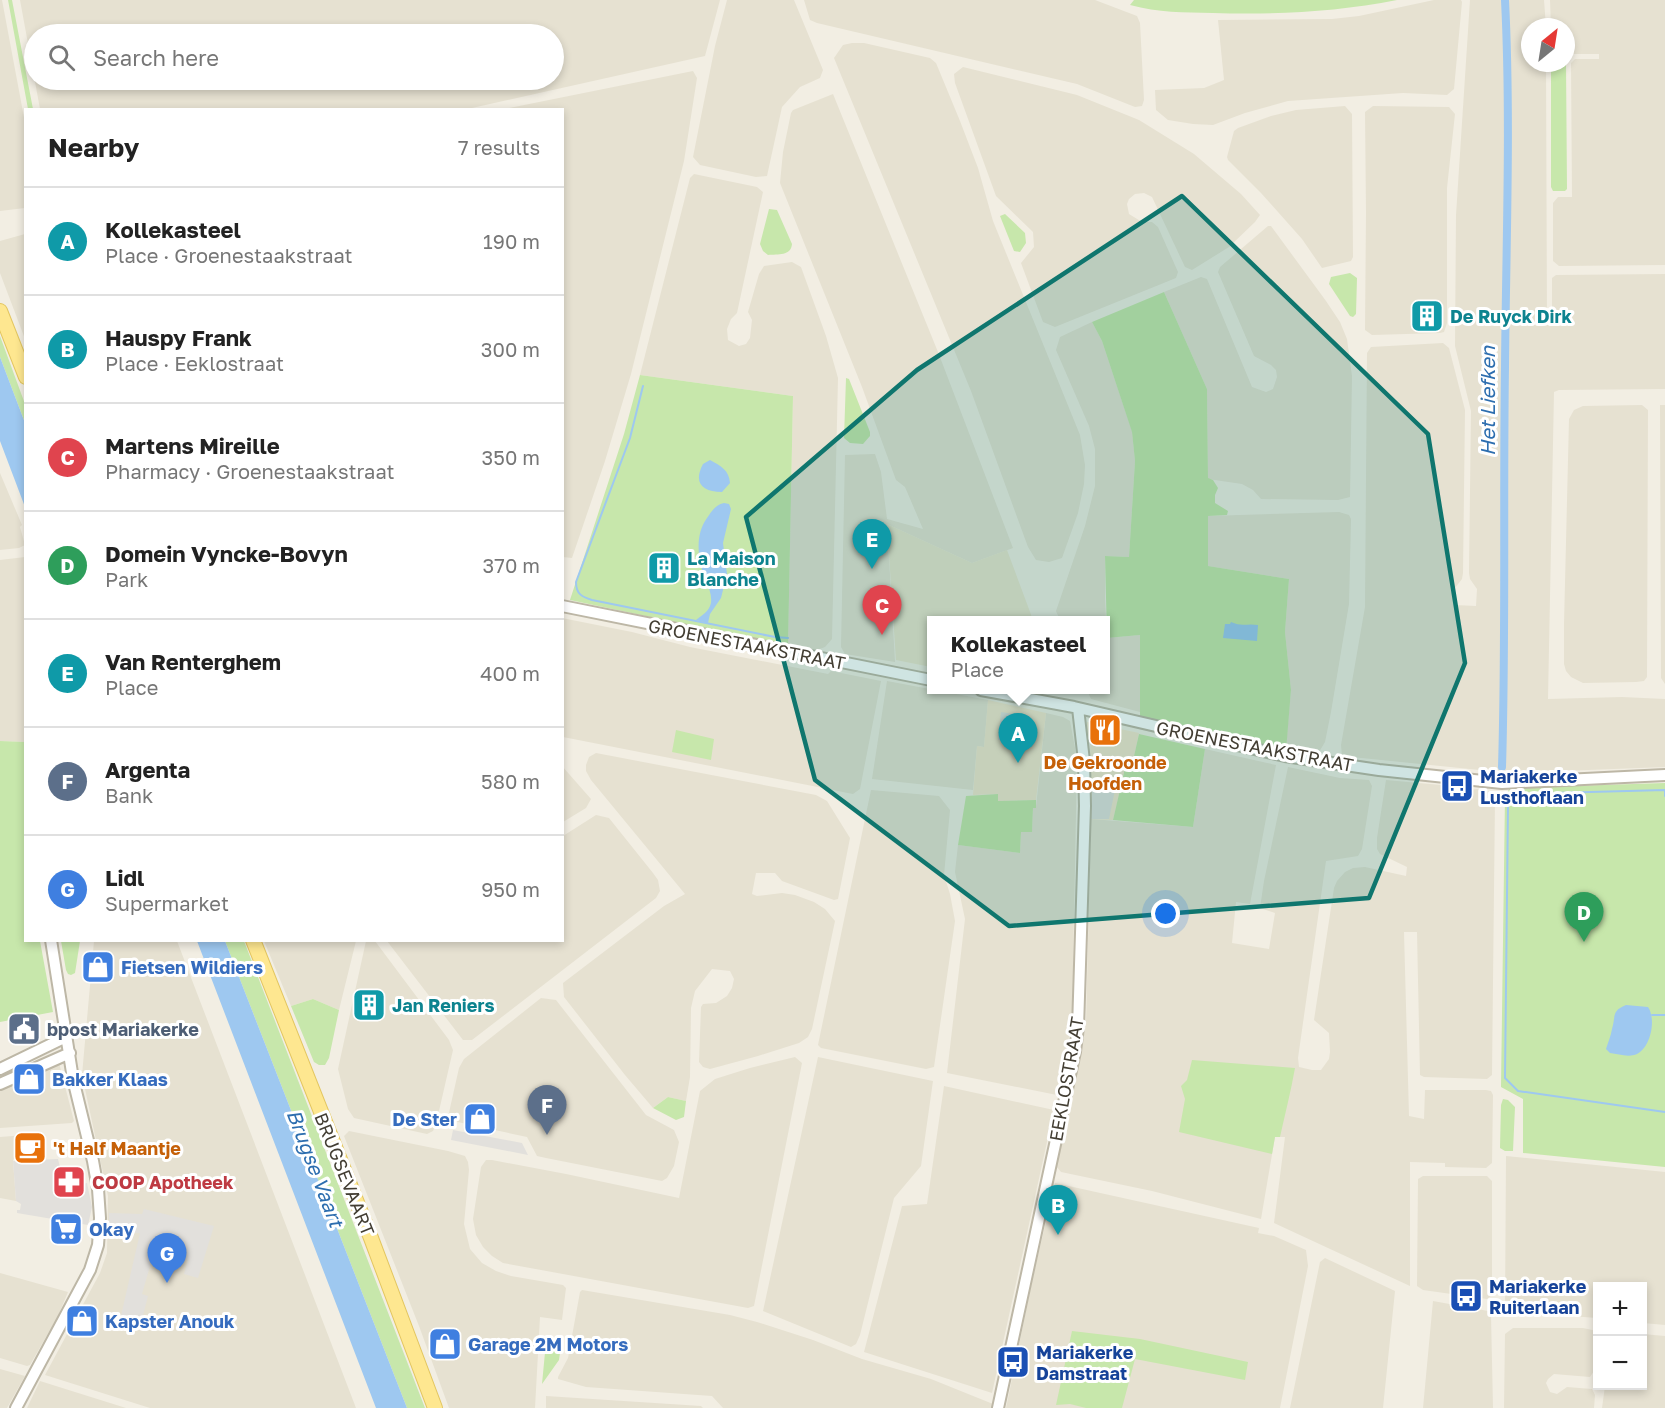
<!DOCTYPE html>
<html lang="en">
<head>
<meta charset="utf-8">
<style>
	body { margin:0; font-family:"Golos Text",sans-serif; background:#f6f6f6; color:#222 }
	.controls { position:absolute; right:18px; bottom:18px; display:grid; overflow:hidden; border-radius:0px; box-shadow:0 3px 9px #0003 }
	.controls button { width:54px; height:54px; display:grid; place-items:center; padding:0; border:0; border-bottom:2px solid #e0e0e0; background:#fff; color:#222; font:30px sans-serif }
	.compass { position:absolute; left:1521px; top:18px; width:54px; height:54px; border-radius:50%; background:#fff; box-shadow:0 3px 9px #0003; rotate:30deg }
	.you { position:absolute; left:1166px; top:914px; width:21px; height:21px; margin:-15px; border:4px solid #fff; border-radius:50%; background:#1a73e8; box-shadow:0 0 0 9px #1a73e833 }
	.badge { display:grid; place-items:center; width:39px; height:39px; border-radius:50%; background:#2563eb; color:#fff; font-size:20px; font-weight:700 }
	.pin { position:absolute; translate:-50% -50px; filter:drop-shadow(0 2px 3px #0008) }
	.pin::after { content:''; position:absolute; top:32px; width:21px; height:18px; background:inherit; clip-path:polygon(0 0,100% 0,50% 100%) }
	.popup { position:absolute; left:927px; top:616px; width:183px; height:78px; box-sizing:border-box; display:grid; place-content:center; border-radius:0px; background:#fff; filter:drop-shadow(0 2px 4px #0005); font-size:20px; white-space:nowrap; color:#767676 }
	.popup b { font-size:22px; color:#222 }
	.popup::after { content:''; position:absolute; left:50%; top:100%; margin-left:-12px; border:12px solid transparent; border-top-color:#fff }
	.list { margin:0; padding:0; list-style:none }
	h2 { display:flex; justify-content:space-between; align-items:center; height:78px; margin:0; padding:0 24px; font-size:26px }
	h2 small { font-size:20px; font-weight:400; color:#767676 }
	.list li { display:grid; grid-template-columns:39px 1fr auto; gap:18px; align-items:center; box-sizing:border-box; height:108px; padding:0 24px; border-top:2px solid #e0e0e0 }
	.list b { display:block; font-size:22px; white-space:nowrap }
	.list p { margin:0; font-size:20px; white-space:nowrap; color:#767676 }
	.list em { font-size:20px; font-style:normal; color:#767676 }
	.icon { flex:none; width:33px; height:33px; fill:none; stroke:currentColor; stroke-width:2; stroke-linecap:round; stroke-linejoin:round }
	.map { position:relative; flex:none; width:1665px; height:1408px; overflow:hidden }
	.search { position:absolute; background:#fff; box-shadow:0 3px 9px #0003; left:24px; top:24px; width:540px; height:66px; display:flex; align-items:center; gap:15px; box-sizing:border-box; padding:0 21px; border-radius:33px; color:#767676; font-size:22px }
	.panel { position:absolute; background:#fff; box-shadow:0 3px 9px #0003; left:24px; top:108px; width:540px; height:834px; border-radius:0px }
	.map>svg:first-child { display:block }
	.residential { fill:#e6e1d1; fill-rule:evenodd }
	.commercial { fill:#f4e7cd }
	.education { fill:#ebe5cd }
	.green { fill:#c7e7ab }
	.parking { fill:#e2e0dc }
	.water { fill:#9ec8f0 }
	.lines { fill:none; stroke-linecap:round; stroke-linejoin:round }
	.stream { stroke:#9ec8f0; stroke-width:2 }
	.canal { stroke:#9ec8f0; stroke-width:8 }
	.tertiary-casing { stroke:#bdb7a6; stroke-width:14 }
	.primary-casing { stroke:#e3c660; stroke-width:16 }
	.tertiary { stroke:#fff; stroke-width:10 }
	.primary { stroke:#fee790; stroke-width:14 }
	.marked { fill:#0f766e; fill-opacity:0.2; stroke:#0f766e; stroke-width:4.5; stroke-linejoin:round }
	.labels { text-anchor:middle; dominant-baseline:central; stroke-width:6; stroke-linejoin:round; paint-order:stroke }
	.culture-label { font-size:18px; font-weight:bold; fill:#0d838f; stroke:#fff; text-anchor:start }
	.street-label { font-size:18px; fill:#433e33; stroke:#fff }
	.food-label { font-size:18px; font-weight:bold; fill:#c56008; stroke:#fff }
	.transit-label { font-size:18px; font-weight:bold; fill:#164399; stroke:#fff; text-anchor:start }
	.shop-label { font-size:18px; font-weight:bold; fill:#366cbe; stroke:#fff; text-anchor:start }
	.service-label { font-size:18px; font-weight:bold; fill:#4e5e75; stroke:#fff; text-anchor:start }
	.health-label { font-size:18px; font-weight:bold; fill:#be3a42; stroke:#fff; text-anchor:start }
	.water-label { font-size:20px; font-style:italic; fill:#2d6eaf; stroke:#fff }
</style>
</head>
<body>
<div class="map">
<svg width="1665" height="1408" viewBox="0 0 1665 1408">
	<rect width="100%" height="100%" fill="#f2eee3"/>
	<!-- residential -->
	<path class="residential" d="M0,0H2L26,128L25,208L0,211Z
		M20,0H720L705,56L463,110L40,109ZM34,34H554V80H34Z
		M727,0H794L823,70L820,78L800,87L782,107L767,176L756,177L700,165L693,157L715,46Z
		M804,0H1095L1137,16L1140,23L1144,100L1142,106L1135,107L1077,84L817,23L810,20Z
		M1434,0H1461L1462,2L1454,89L1447,95L1403,93L1288,101L1245,113L1213,125L1193,124L1168,120L1156,110L1155,90L1204,88L1224,80L1218,20L1332,19L1359,16Z
		M1470,0H1544L1546,27H1530V63H1546L1547,324L1562,325V312L1552,311V278L1556,275L1665,274V389L1559,390L1554,392L1548,699L1622,697L1665,699V767L1509,773L1342,756L1341,745L1365,607L1367,353L1371,347L1443,343L1449,348L1465,410L1463,573L1462,579L1455,588V605L1476,606L1477,589L1470,579L1469,573L1471,411L1455,346L1456,215Z
		M1550,0H1665V265L1559,266L1553,261V203L1558,197H1572L1571,63L1575,59H1599V54H1566V27H1551Z
		M852,43H864L930,58L936,63L960,121L978,168L993,221L1080,435L1085,465L1084,484L1078,513L1062,558L1049,562L1036,560L1028,547L971,391L834,58L843,45Z
		M963,67L1077,95L1139,120L1194,154L1241,194L1260,215L1255,222L1229,247L1192,270L1185,267L1152,197L1144,193L1135,194L1129,199L1127,204L1129,214L1142,222H1152L1158,227L1178,272L1176,278L1055,327L1043,322L1021,263L1034,247L1033,232L996,196L955,83L954,74Z
		M693,71L697,78L684,161L631,374L605,461L572,558L563,557L562,110L504,109Z
		M833,94L938,352L1013,548L972,563L887,524L895,662L845,654L841,647L845,455L875,454L881,472L887,519L923,529L905,487L896,480L862,387L780,183L783,152L791,113L793,110Z
		M1345,106L1352,114L1353,257L1351,261L1322,268L1302,239L1261,193L1228,160L1227,157L1234,131L1238,128L1271,116L1296,110Z
		M1373,106L1449,107L1455,114L1447,188V323L1444,332L1440,333L1372,335L1365,330L1366,213L1365,112Z
		M694,174L757,187L763,192L737,313L731,319L727,329L728,340L739,346L746,344L750,338L752,320L748,312L759,274L764,266L792,262L801,267L826,336L838,378L832,639L825,647L817,650L788,646L793,396L640,375L690,178Z
		M1268,226H1271L1326,301L1340,322L1347,339L1352,376L1350,497L1338,500L1261,499L1253,490L1242,484L1208,479L1207,389L1164,292L1201,277L1207,279L1252,387L1266,392L1273,389L1277,377L1276,370L1271,365L1254,356L1218,272L1220,267Z
		M25,234H26L25,339L0,273V241Z
		M1092,322L1102,341L1132,431L1135,461L1129,557L1105,556V599L1107,638L1140,635V712L1091,699L1087,690H1105V620H1060L1056,611L1085,526L1095,486V449L1089,426L1056,350L1060,337Z
		M1642,405L1648,410L1647,677L1644,681L1636,682L1583,683L1571,677L1566,671L1564,664V624L1569,419L1574,410L1583,406Z
		M1660,405H1665V684L1661,678Z
		M0,473L22,525L20,527L25,545L19,548L0,550Z
		M1339,512L1349,515L1351,519L1349,604L1331,712L1325,742L1319,752L1286,745L1291,690L1285,632L1289,579L1208,566V516Z
		M25,557V742L0,741V560Z
		M562,618L632,632L690,647L828,674L831,671L881,681L860,789L853,794L563,737Z
		M887,681L988,700L984,747L977,746L973,790L872,779Z
		M1046,713L1063,717L1070,721L1077,759L1072,1022L1057,1095L947,1073L965,919L955,872L958,845L1020,853L1021,831H1032L1033,807H1036Z
		M1205,749L1276,765L1250,904L1236,902L1232,943L1269,949L1275,913L1260,908L1264,881L1288,767L1340,778L1369,780L1372,786L1362,849L1358,856L1326,861L1298,1058L1299,1067L1312,1070H1321L1329,1059L1330,1052L1329,1033L1314,1020L1334,888L1337,881L1345,872L1353,868L1365,867L1406,876L1407,867L1380,854L1377,849V838L1386,780L1441,785L1466,790L1480,789L1488,791L1495,798L1492,1075L1487,1079L1424,1077L1420,1075L1417,932H1404L1409,1116L1424,1119L1425,1090H1486L1491,1091L1493,1095L1492,1163L1486,1168L1445,1167V1163L1410,1162V1286L1274,1223L1285,1137H1275L1261,1219L1152,1191L1061,1172L1056,1166L1074,1082L1081,1058L1086,1024L1091,819L1193,827Z
		M596,753L816,795L827,801L850,838L838,899L834,900L782,881L775,873H756L752,894L757,896L782,893L795,895L814,902L825,909L835,921L812,1029L808,1037L799,1043L758,1056L710,1069L703,1067L699,1062L701,1007L703,1004L716,1003L727,996L732,988L734,979L730,971L712,969L695,991L691,1008L690,1077L686,1101L668,1097L653,1108L625,1075L564,997L563,983L664,906L685,894L591,780L586,771V765L589,757Z
		M562,766L591,799L586,808L563,822Z
		M871,790L939,796L950,810L944,875L950,894L955,921L934,1067L926,1069L821,1048L818,1045Z
		M596,815L609,818L653,873L658,880L660,891L656,898L472,1040H463L387,941L562,940L563,836Z
		M94,941H177L356,1408H150L45,1375L100,1273L107,1253L108,1196L82,1075Z
		M264,941H356L339,1010L313,999L291,1006Z
		M366,941H375L449,1040L453,1050L436,1124L433,1131L427,1134L354,1118L348,1109L338,1069Z
		M541,998L556,1000L646,1115L674,1130L679,1142L674,1166L667,1178L662,1181L546,1158L537,1156L527,1137L453,1121L448,1117L459,1068L464,1059Z
		M795,1057L802,1063L754,1306L748,1308L503,1263L492,1256L483,1247L476,1235L473,1219L481,1167L486,1160H492L566,1174L679,1198L700,1091L715,1079L750,1068Z
		M818,1057L933,1081L921,1166L894,1198L860,1335L856,1344L851,1347L763,1311Z
		M59,1063L74,1121L72,1123L0,1128V1089Z
		M944,1086L1054,1110L992,1393L864,1352L902,1206L927,1204Z
		M349,1131L448,1151L465,1156L468,1162L469,1170L464,1224L470,1249L482,1263L496,1271L511,1276L563,1285L566,1288L562,1320L540,1317L535,1408H449L419,1326L344,1136Z
		M25,1135L26,1157H14L13,1161L16,1201L0,1198V1137Z
		M1506,1156L1665,1172V1325L1643,1323L1642,1286H1598L1597,1318L1570,1316H1514L1505,1311Z
		M1423,1176H1487L1492,1181V1295L1487,1299L1423,1290L1417,1286L1418,1179Z
		M1055,1183L1259,1228L1258,1233L1274,1236L1306,1250L1308,1266L1280,1408H1006L1033,1277Z
		M1325,1258L1395,1291L1383,1408H1290L1320,1262Z
		M0,1273L68,1292L58,1316L30,1365L27,1366L0,1358Z
		M582,1290L730,1315L757,1322L813,1340L862,1359L931,1379L993,1404V1408H723L712,1396L586,1387L558,1379V1377L568,1358L580,1292Z
		M1433,1301L1488,1311L1491,1315L1493,1408H1423Z
		M1513,1328H1583L1597,1331L1596,1368L1590,1377L1554,1374L1548,1379L1546,1383L1550,1392L1557,1394L1567,1387L1592,1389L1595,1395L1594,1408H1504L1505,1334Z
		M1643,1334L1665,1336V1408H1602L1605,1386H1642Z
		M0,1369L25,1376L7,1408H0Z
		M40,1381L75,1392L126,1408H27Z
		M546,1396L701,1406L703,1408H546Z"/>
	<!-- commercial -->
	<path class="commercial" d="M988,700L1046,713L1036,800L998,801V794L973,795L977,746L984,747Z
		M1087,722L1139,733L1132,766L1126,765L1113,820L1091,819L1090,736L1087,735Z"/>
	<!-- education -->
	<path class="education" d="M887,524L972,563L1007,550L1033,620H931V667L896,660Z"/>
	<!-- green -->
	<path class="green" d="M8,0H12L33,109H28Z
		M1134,0H1397C1336,12 1275,15 1213,13C1183,12 1159,13 1130,5Z
		M1551,63H1566L1567,189L1565,191H1553L1551,187Z
		M769,209L777,210L792,244C791,256 778,254 768,255L763,251L760,244Z
		M1005,214L1025,233L1026,243L1020,252L1014,251L1000,216Z
		M1350,273L1357,278L1356,314L1353,317L1350,316L1329,284L1331,277Z
		M1164,292L1207,389L1208,478L1213,480L1218,488L1215,495V503L1228,511L1227,515L1208,516V566L1289,579L1285,632L1291,690L1286,751L1140,717V635L1107,638L1105,556L1129,557L1135,461L1132,432L1102,341L1092,322Z
		M0,336L25,404V423L0,357Z
		M640,375L793,396L788,646L570,600L624,434Z
		M846,378L849,379L870,432V436L863,444L850,443L844,438Z
		M676,730L714,739L711,760L672,752Z
		M1139,734L1205,749L1193,827L1113,820L1126,764L1132,765Z
		M0,741L25,742L26,940L40,941L53,1012L0,1022Z
		M1665,783V1167L1523,1153V1099L1501,1087L1505,796L1510,788Z
		M998,794V801L1036,800V808H1033L1032,832H1021L1020,853L958,845L966,796Z
		M61,941H80L75,973L71,975L68,974L66,970Z
		M225,941H244L425,1408H407Z
		M313,999L339,1010L329,1058L325,1065H319L314,1062L291,1006Z
		M1192,1060L1295,1068C1291,1091 1285,1114 1280,1137H1275L1272,1154L1179,1132L1185,1099L1181,1086L1187,1080Z
		M668,1097L686,1101L684,1117L676,1120L653,1108Z
		M1503,1099L1508,1100L1515,1107L1513,1151H1505L1500,1148L1501,1105Z
		M1072,1331L1140,1339L1248,1362L1245,1380L1135,1359L1122,1408H1086L1070,1404L1056,1405Z
		M546,1342L558,1343L561,1346L559,1360L542,1384Z"/>
	<!-- parking -->
	<path class="parking" d="M1001,712L1029,716L1032,720L1031,742L1029,744L998,740Z
		M1092,787L1115,790L1109,819H1091Z
		M453,1130L522,1143L528,1155L451,1140Z
		M58,1159L65,1188L87,1183L92,1207L88,1225L17,1213V1210H20L21,1204L16,1201L13,1161Z
		M144,1209L214,1226L198,1278L184,1274L188,1260L154,1252L142,1294L148,1296L140,1327L120,1320L140,1233L109,1232V1213L142,1214Z"/>
	<!-- water -->
	<path class="water" d="M0,357L25,423V507L0,441Z
		M710,460C721,466 729,470 730,483L722,492C702,492 693,483 703,464Z
		M724,503L729,504L731,509L723,543L727,574L721,598L710,614L708,623L696,620C702,615 709,612 711,603C712,595 709,588 706,581C698,561 694,536 707,518C712,511 715,505 724,503Z
		M1231,622C1242,627 1247,623 1258,625L1257,641L1223,638L1225,624H1230Z
		M197,941H225L407,1408H376Z
		M1626,1005L1648,1007C1657,1020 1650,1051 1634,1055C1626,1057 1618,1054 1610,1053L1606,1049C1608,1042 1611,1036 1612,1029C1616,1016 1611,1011 1626,1005Z"/>
	<g class="lines">
		<!-- stream -->
		<path class="stream" d="M643,386L630,438L576,582C576,594 582,597 592,600L775,637L788,638
			M1665,796V790L1517,794L1510,800L1508,805L1505,1078L1518,1091L1665,1112
			M1652,1015H1665"/>
		<!-- canal -->
		<path class="canal" d="M1502,767C1506,634 1503,501 1505,367C1506,245 1511,122 1505,0"/>
		<!-- tertiary casing -->
		<g class="tertiary-casing">
			<path id="tertiary" d="M562,606L931,680
				M981,690L1074,707L1285,756L1379,770L1502,783L1665,775
				M0,1069L66,1037
				M0,1084L70,1053
				M16,1408L90,1270L98,1245L100,1218L98,1189L93,1161L73,1079L51,940
				M998,1408L1075,1052L1078,1028L1085,806L1084,761L1078,708"/>
		</g>
		<!-- primary casing -->
		<g class="primary-casing">
			<path id="primary" d="M0,311L26,377
				M253,940L371,1238L435,1408"/>
		</g>
		<!-- tertiary -->
		<use href="#tertiary" class="tertiary"/>
		<!-- primary -->
		<use href="#primary" class="primary"/>
	</g>
	<!-- marked area -->
	<path class="marked" d="M1182,196L1428,434L1465,663L1369,898L1009,926L815,780L746,517L917,370Z"/>
	<!-- icons -->
	<defs>
		<g id="building-square" transform="scale(1.725)"><rect x="-9" y="-9" width="18" height="18" rx="4" fill="#0f9aa8" stroke="#fff"/><path d="M-4-6H4V6H1V3H-1V6H-4ZM-2.5-4.3h1.7v1.8h-1.7ZM.8-4.3h1.7v1.8H.8ZM-2.5-1h1.7V.8h-1.7ZM.8-1h1.7V.8H.8Z" fill="#fff"/></g>
		<g id="restaurant-square" transform="scale(1.725)"><rect x="-9" y="-9" width="18" height="18" rx="4" fill="#e8710a" stroke="#fff"/><path d="M-5-6h1v4h1v-4h1v4h1v-4h1v5L-1.5 .5V6h-2V.5L-5-1ZM5-6V6H3V1.5H1.5Q1.5-4 5-6Z" fill="#fff"/></g>
		<g id="bus-square" transform="scale(1.725)"><rect x="-9" y="-9" width="18" height="18" rx="4" fill="#1a4fb4" stroke="#fff"/><path d="M-5-6H5V4H4V6H2V4H-2V6H-4V4H-5ZM-3.5-4V0h7V-4ZM-3.5 1.2v1.5H-2V1.2ZM2 1.2v1.5H3.5V1.2Z" fill="#fff"/></g>
		<g id="shop-square" transform="scale(1.725)"><rect x="-9" y="-9" width="18" height="18" rx="4" fill="#3f7fe0" stroke="#fff"/><path d="M-5-2.5h2.3a2.7 3.5 0 0 1 5.4 0H5L5.5 6h-11ZM-1.5-2.5h3a1.5 2.3 0 0 0-3 0Z" fill="#fff"/></g>
		<g id="civic-square" transform="scale(1.725)"><rect x="-9" y="-9" width="18" height="18" rx="4" fill="#5c6f8a" stroke="#fff"/><path d="M-.6-6.5H3V-4.5H.6V-3L4-1V1h2V6H-6V1h2V-1L-.6-3ZM-1.2 2.5V6h2.4V2.5Z" fill="#fff"/></g>
		<g id="cafe-square" transform="scale(1.725)"><rect x="-9" y="-9" width="18" height="18" rx="4" fill="#e8710a" stroke="#fff"/><path d="M-5.5-4.5H6V0H3Q3 3.5 0 3.5H-2.5Q-5.5 3.5-5.5 0ZM3-3.2v2h1.7v-2ZM-6 4.5H4V6H-6Z" fill="#fff"/></g>
		<g id="pharmacy-square" transform="scale(1.725)"><rect x="-9" y="-9" width="18" height="18" rx="4" fill="#e0444e" stroke="#fff"/><path d="M-2-6h4v4h4v4h-4v4h-4v-4h-4v-4h4Z" fill="#fff"/></g>
		<g id="supermarket-square" transform="scale(1.725)"><rect x="-9" y="-9" width="18" height="18" rx="4" fill="#3f7fe0" stroke="#fff"/><path d="M-6-5.5h2.5l.6 2H6L4.5 2H-2.5L-4.4-4H-6ZM-1.5 3.2a1.3 1.3 0 1 0 .1 0ZM3 3.2a1.3 1.3 0 1 0 .1 0Z" fill="#fff"/></g>
	</defs>
	<g fill-rule="evenodd">
		<use href="#building-square" x="1427" y="316"/>
		<use href="#building-square" x="664" y="568"/>
		<use href="#restaurant-square" x="1105" y="730"/>
		<use href="#bus-square" x="1457" y="786"/>
		<use href="#shop-square" x="98" y="967"/>
		<use href="#building-square" x="369" y="1005"/>
		<use href="#civic-square" x="24" y="1029"/>
		<use href="#shop-square" x="29" y="1079"/>
		<use href="#shop-square" x="480" y="1119"/>
		<use href="#cafe-square" x="30" y="1148"/>
		<use href="#pharmacy-square" x="69" y="1182"/>
		<use href="#supermarket-square" x="66" y="1229"/>
		<use href="#bus-square" x="1466" y="1296"/>
		<use href="#shop-square" x="82" y="1321"/>
		<use href="#shop-square" x="445" y="1344"/>
		<use href="#bus-square" x="1013" y="1362"/>
	</g>
	<g class="labels">
		<!-- culture labels -->
		<g class="culture-label">
			<text x="1450" y="316">De Ruyck Dirk</text>
			<text x="687" y="558">La Maison<tspan x="687" dy="21">Blanche</tspan></text>
			<text x="392" y="1005">Jan Reniers</text>
		</g>
		<!-- street labels -->
		<g class="street-label">
			<text transform="translate(747 644) rotate(11)">GROENESTAAKSTRAAT</text>
			<text transform="translate(1255 746) rotate(11)">GROENESTAAKSTRAAT</text>
			<text transform="translate(1066 1079) rotate(-80)">EEKLOSTRAAT</text>
			<text transform="translate(345 1174) rotate(68)">BRUGSEVAART</text>
		</g>
		<!-- food labels -->
		<g class="food-label">
			<text x="1105" y="762">De Gekroonde<tspan x="1105" dy="21">Hoofden</tspan></text>
			<text x="53" y="1148" text-anchor="start">'t Half Maantje</text>
		</g>
		<!-- transit labels -->
		<g class="transit-label">
			<text x="1480" y="776">Mariakerke<tspan x="1480" dy="21">Lusthoflaan</tspan></text>
			<text x="1489" y="1286">Mariakerke<tspan x="1489" dy="21">Ruiterlaan</tspan></text>
			<text x="1036" y="1352">Mariakerke<tspan x="1036" dy="21">Damstraat</tspan></text>
		</g>
		<!-- shop labels -->
		<g class="shop-label">
			<text x="121" y="967">Fietsen Wildiers</text>
			<text x="52" y="1079">Bakker Klaas</text>
			<text x="457" y="1119" text-anchor="end">De Ster</text>
			<text x="89" y="1229">Okay</text>
			<text x="105" y="1321">Kapster Anouk</text>
			<text x="468" y="1344">Garage 2M Motors</text>
		</g>
		<!-- service labels -->
		<g class="service-label">
			<text x="47" y="1029">bpost Mariakerke</text>
		</g>
		<!-- health labels -->
		<g class="health-label">
			<text x="92" y="1182">COOP Apotheek</text>
		</g>
		<!-- water labels -->
		<g class="water-label">
			<text transform="translate(1487 401) rotate(-90)">Het Liefken</text>
			<text transform="translate(316 1168) rotate(69)">Brugse Vaart</text>
		</g>
	</g>
</svg>
<div class="controls">
<button>+</button>
<button>−</button>
</div>
<svg class="compass" viewBox="-18 -18 36 36"><path d="M0-13l5 13h-10z" fill="#e53935"/><path d="M0 13l5-13h-10z" fill="#767676"/></svg>
<div class="you"></div>
<div class="pin badge" style="left:1018px;top:763px;background:#0f9aa8">A</div>
<div class="popup"><b>Kollekasteel</b>Place</div>
<div class="pin badge" style="left:1058px;top:1235px;background:#0f9aa8">B</div>
<div class="pin badge" style="left:882px;top:635px;background:#e0444e">C</div>
<div class="pin badge" style="left:1584px;top:942px;background:#2e9e5b">D</div>
<div class="pin badge" style="left:872px;top:569px;background:#0f9aa8">E</div>
<div class="pin badge" style="left:547px;top:1135px;background:#5c6f8a">F</div>
<div class="pin badge" style="left:167px;top:1283px;background:#3f7fe0">G</div>
<div class="search"><svg class="icon" aria-label="search" viewBox="0 0 24 24"><circle cx="10" cy="10" r="6"/><path d="M15 15l6 6"/></svg>Search here</div>
<section class="panel">
<h2>Nearby<small>7 results</small></h2>
<ul class="list">
<li><span class="badge" style="background:#0f9aa8">A</span><div><b>Kollekasteel</b><p>Place · Groenestaakstraat</p></div><em>190 m</em></li>
<li><span class="badge" style="background:#0f9aa8">B</span><div><b>Hauspy Frank</b><p>Place · Eeklostraat</p></div><em>300 m</em></li>
<li><span class="badge" style="background:#e0444e">C</span><div><b>Martens Mireille</b><p>Pharmacy · Groenestaakstraat</p></div><em>350 m</em></li>
<li><span class="badge" style="background:#2e9e5b">D</span><div><b>Domein Vyncke-Bovyn</b><p>Park</p></div><em>370 m</em></li>
<li><span class="badge" style="background:#0f9aa8">E</span><div><b>Van Renterghem</b><p>Place</p></div><em>400 m</em></li>
<li><span class="badge" style="background:#5c6f8a">F</span><div><b>Argenta</b><p>Bank</p></div><em>580 m</em></li>
<li><span class="badge" style="background:#3f7fe0">G</span><div><b>Lidl</b><p>Supermarket</p></div><em>950 m</em></li>
</ul>
</section>
</div>
</body>
</html>
